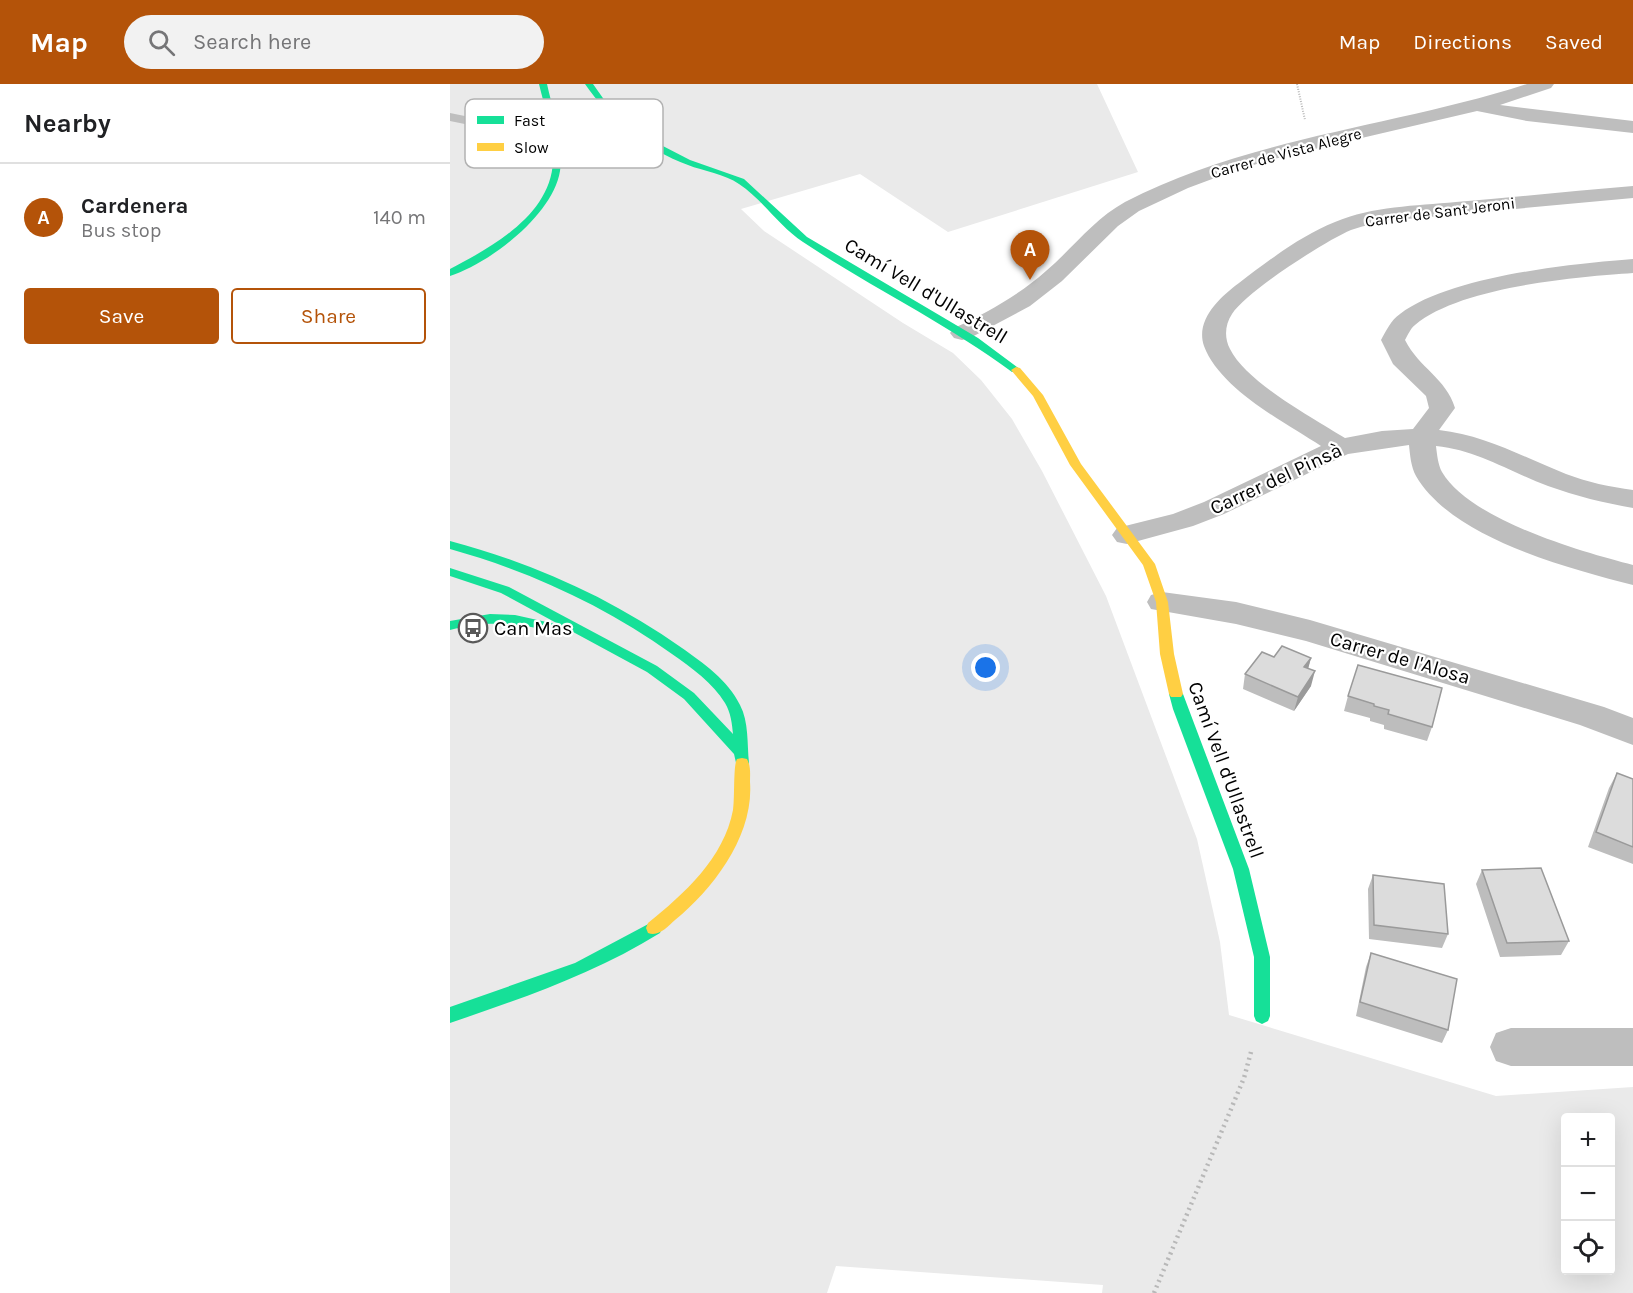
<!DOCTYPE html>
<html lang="en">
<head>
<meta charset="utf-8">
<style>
	body { margin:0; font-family:Karla,sans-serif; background:#f2f2f2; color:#202124 }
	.controls { position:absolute; right:18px; bottom:18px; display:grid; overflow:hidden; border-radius:6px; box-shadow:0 6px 24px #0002 }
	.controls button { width:54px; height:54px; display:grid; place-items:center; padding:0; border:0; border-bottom:2px solid #e0e0e0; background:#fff; color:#202124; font:30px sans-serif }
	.you { position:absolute; left:536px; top:584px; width:21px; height:21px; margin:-15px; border:4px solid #fff; border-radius:50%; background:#1a73e8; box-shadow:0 0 0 9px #1a73e833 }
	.badge { display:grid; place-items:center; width:39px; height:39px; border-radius:50%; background:#b45309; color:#fff; font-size:20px; font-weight:700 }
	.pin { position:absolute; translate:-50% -50px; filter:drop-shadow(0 2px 3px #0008) }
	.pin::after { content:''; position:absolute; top:32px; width:21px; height:18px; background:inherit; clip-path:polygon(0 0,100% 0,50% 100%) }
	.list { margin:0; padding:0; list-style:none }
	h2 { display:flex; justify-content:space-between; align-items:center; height:78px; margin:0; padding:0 24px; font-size:26px }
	h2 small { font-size:20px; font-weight:400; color:#757577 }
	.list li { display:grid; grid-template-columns:39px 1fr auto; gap:18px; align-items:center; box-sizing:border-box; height:108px; padding:0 24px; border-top:2px solid #e0e0e0 }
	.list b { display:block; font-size:22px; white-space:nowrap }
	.list p { margin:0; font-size:20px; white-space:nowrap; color:#757577 }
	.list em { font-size:20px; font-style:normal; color:#757577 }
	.actions { display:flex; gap:12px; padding:18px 24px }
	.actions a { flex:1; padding:14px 0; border:2px solid #b45309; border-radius:6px; text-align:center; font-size:21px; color:#b45309 }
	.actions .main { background:#b45309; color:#fff }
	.icon { flex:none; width:33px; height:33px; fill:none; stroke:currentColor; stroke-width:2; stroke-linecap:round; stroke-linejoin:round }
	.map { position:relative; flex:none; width:1183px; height:1209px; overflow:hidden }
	header { display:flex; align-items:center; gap:36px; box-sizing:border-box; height:84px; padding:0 30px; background:#b45309; color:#fff }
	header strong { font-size:28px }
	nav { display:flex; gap:33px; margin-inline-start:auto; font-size:21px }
	.search { width:420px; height:54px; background:#f2f2f2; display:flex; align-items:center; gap:15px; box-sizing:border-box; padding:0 21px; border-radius:33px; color:#757577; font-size:22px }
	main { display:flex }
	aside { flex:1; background:#fff }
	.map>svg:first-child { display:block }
	.green { fill:#eaeaea; fill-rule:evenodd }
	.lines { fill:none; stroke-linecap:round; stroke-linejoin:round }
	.path-far1 { stroke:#b8b8b8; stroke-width:2; stroke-dasharray:1 1.5; stroke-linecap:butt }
	.path { stroke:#b8b8b8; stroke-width:4.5; stroke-dasharray:2 4; stroke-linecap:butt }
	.lane { fill:#bebebe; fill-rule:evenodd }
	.street { fill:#bebebe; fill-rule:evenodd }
	.fast { fill:#16e098; fill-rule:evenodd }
	.slow { fill:#ffcf43; fill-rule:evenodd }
	.wall { fill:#bdbdbd }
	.shaded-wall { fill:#9a9a9a }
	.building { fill:#dcdcdc; stroke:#9a9a9a; stroke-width:1.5 }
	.labels { text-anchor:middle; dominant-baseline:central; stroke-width:4.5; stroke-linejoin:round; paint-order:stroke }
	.far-street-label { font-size:16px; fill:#000; stroke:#fff }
	.street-label { font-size:20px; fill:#000; stroke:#fff }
	.poi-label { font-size:20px; fill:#000; stroke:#fff; text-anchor:start }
	.key { fill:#fff; stroke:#b2b2b2; stroke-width:1.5 }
	.key-label { font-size:16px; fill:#000 }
</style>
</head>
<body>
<header>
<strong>Map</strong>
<div class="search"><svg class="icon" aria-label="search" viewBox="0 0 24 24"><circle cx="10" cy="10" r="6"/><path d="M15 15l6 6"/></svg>Search here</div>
<nav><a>Map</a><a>Directions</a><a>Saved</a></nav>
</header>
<main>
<aside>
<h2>Nearby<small></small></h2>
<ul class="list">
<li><span class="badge">A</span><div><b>Cardenera</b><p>Bus stop</p></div><em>140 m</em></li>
</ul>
<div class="actions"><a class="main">Save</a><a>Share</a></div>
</aside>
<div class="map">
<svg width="1183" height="1209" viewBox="0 0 1183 1209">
	<rect width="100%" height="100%" fill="#fff"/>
	<!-- green -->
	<path class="green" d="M0,0H647L688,88L498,148L410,90L291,125L314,147L453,239L503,269L531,296L562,335L592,387L656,512L747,755L770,858L779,931L1046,1012L1183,1003V1209H652L653,1201L386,1182L377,1209H0ZM1116,1034H1160V1186H1116Z"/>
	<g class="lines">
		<!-- path-far1 -->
		<path class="path-far1" d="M847,0L855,36"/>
		<!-- path -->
		<path class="path" d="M704,1209L794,994L801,968"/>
		<!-- lane -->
		<path class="lane" d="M0,29L64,42L70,46L64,50L0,37Z"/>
		<!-- street -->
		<path class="street" d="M1077,0H1104L1101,4L1050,21L1183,37V49L1077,37L1027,27L839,71L789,85L738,104L689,127L668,142L612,197L580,222L520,254L512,256L504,254L500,249L504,244C537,229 569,211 596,187C623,164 644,135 675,118C800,53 944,43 1077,0Z
			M1183,102V114L946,136C930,138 916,141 901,146C875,157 797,207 782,230C775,240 774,254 780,265C796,298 863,334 895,354L932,347L963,345L979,324L976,312L943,280L931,256C936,247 941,236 950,230C1000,192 1120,180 1183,175V189C1125,193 1010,203 965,241C960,245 958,251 955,256C969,284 996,294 1005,324L989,346C1035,351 1073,373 1116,390C1137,398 1160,403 1183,406V424C1154,419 1126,412 1098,402C1060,388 1027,366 986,362C987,370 988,381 992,388C1020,436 1132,468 1183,481V501C1117,484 1002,454 966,392C961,383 960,371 959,361L898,370L774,430L743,442L677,460L667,458L662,451L667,444L723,430L754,418L871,362C834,338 770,305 754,262C745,236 770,213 789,199C818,177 850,152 885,138C923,122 965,122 1006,118C1065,113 1124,107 1183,102Z
			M712,508L786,518L860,536L1154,623L1183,634V661L1130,641L856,557L786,540L701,525L697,518L701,511Z
			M1061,944H1183V982H1061L1046,977L1040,963L1046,949Z"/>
		<!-- fast -->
		<path class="fast" d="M89,0H97C103,28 115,58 110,87C103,131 40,179 0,192V185C42,163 101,131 103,77C104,51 95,25 89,0Z
			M135,0H143L155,17L178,38L209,60L240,76L294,95L357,153L528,254L571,286L570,288H562C496,239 422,204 353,158C329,142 313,116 289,100C275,90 253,87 238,81C197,66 159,35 135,0Z
			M0,457C83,479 161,514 232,564C253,579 278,596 290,621C299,638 297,660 299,679L297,683H287L284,670L234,615L197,588L51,509L0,492V484L59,503L207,582L244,609L283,650C282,640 281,629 275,619C263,599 242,584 222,570C155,522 79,487 0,465Z
			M40,530L65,531L110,541L111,544L105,548C68,539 37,536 0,546V537Z
			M726,605L733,610L799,785L820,873V932L818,937L812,940L806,937L804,932V873L783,785L723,625L719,610Z
			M204,837L210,839L212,844L210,849C144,890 73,914 0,939V923L125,879Z"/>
		<!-- slow -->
		<path class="slow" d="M566,283L570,284L593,311L631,380L705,480L718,518L724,570L733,610L731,613H721L719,610L710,570L706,518L693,481L620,381L583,312L561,286Z
			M292,674L297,675C301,682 300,690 300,698C304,751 264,804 225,836C217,843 209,853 198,849L196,844L198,839C234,810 274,774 283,726C285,713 283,682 287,675Z"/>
	</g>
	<!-- wall -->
	<path class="wall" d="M824,573L861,574L858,584L861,602L844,627L793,605L795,590Z
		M908,581L982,643L977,657L934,645V641L920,637V634L894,627L898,612Z
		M1167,689L1183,695V780L1138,763L1159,704Z
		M1032,786L1119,857L1111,871L1050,873L1026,800Z
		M923,791L998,850L992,864L919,855L918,805Z
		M921,869L998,946L992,959L906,932L916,883Z"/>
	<!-- shaded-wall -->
	<path class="shaded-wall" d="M861,574L857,589L854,583Z
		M865,587L861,602L844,627L848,613Z"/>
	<!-- building -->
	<path class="building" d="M832,562L861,574L854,583L865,587L848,613L795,590L812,568L824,573Z
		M908,581L992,604L982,643L938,630L939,626L924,622V620L898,612Z
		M1167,689L1183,695V763L1146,748Z
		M1091,784L1119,857L1057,859L1032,786Z
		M923,791L994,800L998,850L924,841Z
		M921,869L1007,895L998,946L910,918Z"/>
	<!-- icons -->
	<defs>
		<g id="bus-ring" transform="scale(1.5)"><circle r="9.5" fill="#fff" stroke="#595959" stroke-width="1.5"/><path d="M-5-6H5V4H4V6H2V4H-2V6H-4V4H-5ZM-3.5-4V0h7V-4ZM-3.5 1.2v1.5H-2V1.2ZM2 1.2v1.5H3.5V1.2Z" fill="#595959"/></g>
	</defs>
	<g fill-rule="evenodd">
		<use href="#bus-ring" x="23" y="544"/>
	</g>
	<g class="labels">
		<!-- far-street labels -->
		<g class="far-street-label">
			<text transform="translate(836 69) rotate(-15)">Carrer de Vista Alegre</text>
			<text transform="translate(990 128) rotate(-7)">Carrer de Sant Jeroni</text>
		</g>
		<!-- street labels -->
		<g class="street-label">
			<text transform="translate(476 207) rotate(31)">Camí Vell d'Ullastrell</text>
			<text transform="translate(826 395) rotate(-25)">Carrer del Pinsà</text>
			<text transform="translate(950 574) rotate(16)">Carrer de l'Alosa</text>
			<text transform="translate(776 686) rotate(70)">Camí Vell d'Ullastrell</text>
		</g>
		<!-- poi labels -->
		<g class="poi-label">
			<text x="44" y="544">Can Mas</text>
		</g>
	</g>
	<!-- legend -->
	<rect x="15" y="15" width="198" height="69" rx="9" class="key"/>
	<rect x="27" y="32" width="27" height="8" fill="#16e098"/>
	<rect x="27" y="59" width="27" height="8" fill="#ffcf43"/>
	<g class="key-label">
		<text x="64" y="42">Fast</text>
		<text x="64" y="69">Slow</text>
	</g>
</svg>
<div class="controls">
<button>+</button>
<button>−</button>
<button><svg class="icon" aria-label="locate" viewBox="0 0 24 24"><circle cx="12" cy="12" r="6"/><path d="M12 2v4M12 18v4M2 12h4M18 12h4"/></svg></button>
</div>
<div class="you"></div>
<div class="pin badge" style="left:580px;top:196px">A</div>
</div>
</main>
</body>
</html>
